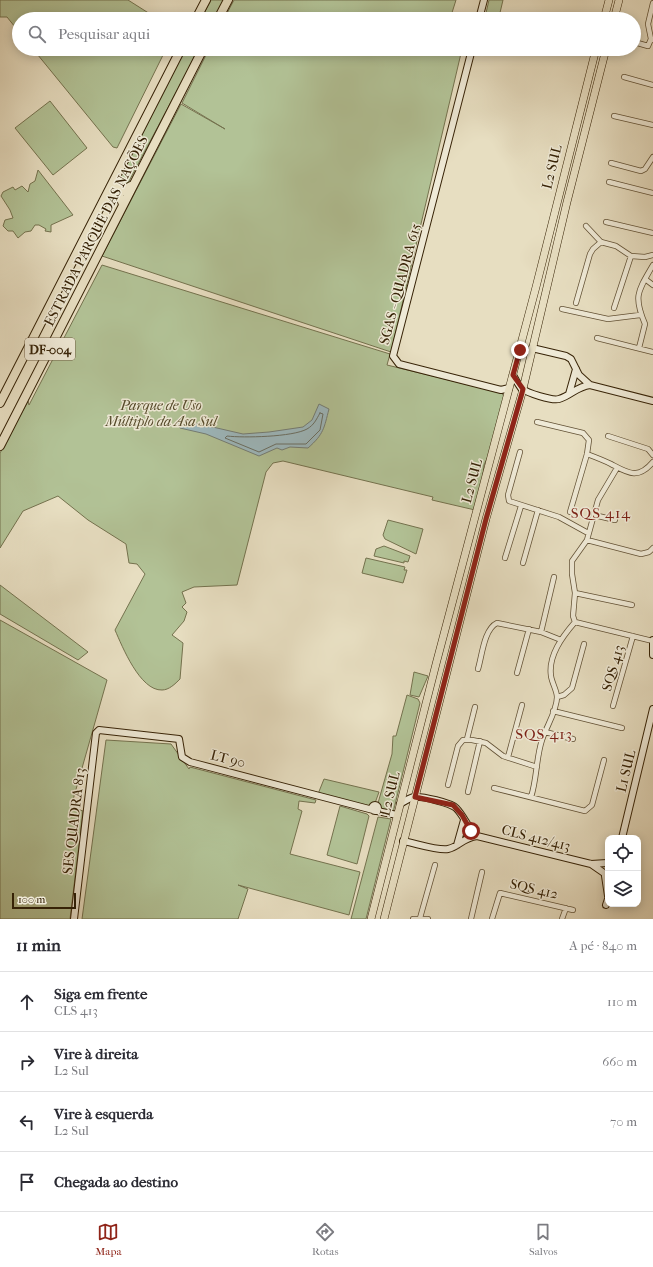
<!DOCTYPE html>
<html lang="pt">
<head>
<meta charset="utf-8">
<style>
	body { margin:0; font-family:"IM FELL French Canon",serif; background:#f7f7f7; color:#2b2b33 }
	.controls { position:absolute; right:12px; bottom:12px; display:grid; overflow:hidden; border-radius:8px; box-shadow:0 2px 10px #0003 }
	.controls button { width:36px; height:36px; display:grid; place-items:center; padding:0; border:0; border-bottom:1px solid #e1e1e2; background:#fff; color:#2b2b33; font:20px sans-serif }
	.scale { position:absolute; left:12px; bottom:10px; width:64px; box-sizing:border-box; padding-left:4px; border:2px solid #362206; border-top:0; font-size:11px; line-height:14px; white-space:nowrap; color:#362206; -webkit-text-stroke:3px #efead7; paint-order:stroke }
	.stop { position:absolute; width:12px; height:12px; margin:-9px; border:3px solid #8f2418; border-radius:50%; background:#fff }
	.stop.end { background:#8f2418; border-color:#fff; box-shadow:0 1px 4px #0008 }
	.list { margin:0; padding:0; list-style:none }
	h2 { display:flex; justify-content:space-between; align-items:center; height:52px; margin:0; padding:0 16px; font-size:17px }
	h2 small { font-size:13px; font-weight:400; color:#7c7c81 }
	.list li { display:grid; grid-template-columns:26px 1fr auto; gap:12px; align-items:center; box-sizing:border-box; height:60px; padding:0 16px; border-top:1px solid #e1e1e2 }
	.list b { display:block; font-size:15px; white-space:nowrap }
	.list p { margin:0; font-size:13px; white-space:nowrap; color:#7c7c81 }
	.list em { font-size:13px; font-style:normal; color:#7c7c81 }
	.icon { flex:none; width:22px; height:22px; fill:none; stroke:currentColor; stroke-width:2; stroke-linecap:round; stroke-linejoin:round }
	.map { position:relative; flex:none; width:653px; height:919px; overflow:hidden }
	.search { position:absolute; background:#fff; box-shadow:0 2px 10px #0003; left:12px; right:12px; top:12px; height:44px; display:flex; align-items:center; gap:10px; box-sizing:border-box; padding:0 14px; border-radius:22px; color:#7c7c81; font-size:15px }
	.sheet { height:292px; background:#fff }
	nav { display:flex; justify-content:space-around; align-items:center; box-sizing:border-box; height:56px; border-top:1px solid #e1e1e2; background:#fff; font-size:11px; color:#7c7c81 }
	nav a { display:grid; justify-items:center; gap:2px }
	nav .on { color:#8f2418 }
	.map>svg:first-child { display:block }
	.green { fill:#b2c296; stroke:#74724e }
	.water { fill:#9db9bf; stroke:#747d75 }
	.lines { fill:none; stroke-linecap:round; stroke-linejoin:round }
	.shore { stroke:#6a6e62; stroke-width:1 }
	.street-casing { stroke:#625135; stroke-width:6 }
	.secondary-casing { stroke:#362206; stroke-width:8 }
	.primary-casing { stroke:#362206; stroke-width:8 }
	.highway-casing { stroke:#362206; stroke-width:10 }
	.street { stroke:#efead7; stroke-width:4.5 }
	.secondary { stroke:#efead7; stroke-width:6 }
	.primary { stroke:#e7dec1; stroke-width:7 }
	.highway { stroke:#e7dec1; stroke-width:8 }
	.route { stroke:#8f2418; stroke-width:5 }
	.labels { text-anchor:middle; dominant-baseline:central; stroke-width:3; stroke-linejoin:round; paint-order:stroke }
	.shield { fill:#efead7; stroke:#6e5e45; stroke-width:1 }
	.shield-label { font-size:13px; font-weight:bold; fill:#362206 }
	.street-label { font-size:14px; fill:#362206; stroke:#efead7 }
	.park-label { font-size:14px; font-style:italic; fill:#554a2a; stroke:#efead7 }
	.neighbourhood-label { font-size:15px; letter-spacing:1px; fill:#7a1f14; stroke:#efead7 }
</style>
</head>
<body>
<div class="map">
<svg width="653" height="919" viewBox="0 0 653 919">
	<rect width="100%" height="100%" fill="#e7dec1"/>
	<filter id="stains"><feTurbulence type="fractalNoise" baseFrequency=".005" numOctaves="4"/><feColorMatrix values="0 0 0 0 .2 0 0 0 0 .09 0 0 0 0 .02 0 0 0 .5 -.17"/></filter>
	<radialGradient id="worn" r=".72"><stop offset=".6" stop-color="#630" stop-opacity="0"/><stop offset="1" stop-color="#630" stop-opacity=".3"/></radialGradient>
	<!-- green -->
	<path class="green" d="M0,0H128L158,19H19V32L7,17H0Z
		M211,0H224L215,19H201Z
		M234,0H456L450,19H224Z
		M489,0H503L499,17L486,13Z
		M33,49H166L117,148L113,147Z
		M185,49H199L127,185L123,187L119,181L142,133Z
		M209,49H462L391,352L102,256L181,104L225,129L182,103Z
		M50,101L87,148L53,175L15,128Z
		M38,170L73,215L51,225V232L45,231L46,229L39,225H35L31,231L25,232L18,238L13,231H8L3,226L5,220L13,218L10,210L1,196L3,192L13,187L15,190L22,186L28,192L30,184L35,181Z
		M102,265L390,354L387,365L502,393L505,399L492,448L484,465L482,484L475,510L432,500L433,497L283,461L273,463L266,472L237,585L194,587L182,592L186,603L182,607L187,612L184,621L172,635L183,643L180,679C175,684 169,690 162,690C140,691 122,646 115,630L145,574L137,564L129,563L126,544L88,520L58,496L23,511L0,548V453L28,401L29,405Z
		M388,520L423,529L416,554L385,539L383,535Z
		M384,546L410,556L408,562L404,561V563L374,556L376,549Z
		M366,558L405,567L404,570H407L403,583L362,573Z
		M0,585L88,652L78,660L0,614Z
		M0,620L107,680L71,807L83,811L70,919H0Z
		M414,672L428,676L419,697L410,695Z
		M407,695L418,699L420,703L393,813L379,808L378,803L392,754L393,736H396Z
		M106,740L171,744L189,769L190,767L316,800L315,803L299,801L298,809L302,811L290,854L360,872L349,915L238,885L248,889L238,919H82Z
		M324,779L379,792L374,806H364L318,794Z
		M340,806L367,814L369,816L357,864L327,855Z
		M378,817L391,819L366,919H351Z"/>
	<!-- water -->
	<path class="water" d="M319,404L329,409C324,428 324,434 308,448L290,447L282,450L277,448L259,456L206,434L180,428L176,424L178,419L243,434L269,432L303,427L312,420Z"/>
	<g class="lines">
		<!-- shore -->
		<path class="shore" d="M320,413L323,414L320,430L306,444H276L259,452L225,438L227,436C243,438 293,437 307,429C314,425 316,420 320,413Z"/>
		<!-- street casing -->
		<g class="street-casing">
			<path id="street" d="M653,3L648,24L651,39L653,40
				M634,42L648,46L651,39
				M624,77L653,85
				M614,116L653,125
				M611,163L641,171L645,169L653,157
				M609,182L653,193
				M606,222L653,233
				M586,226L601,242L616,246L631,256L645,257L653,255
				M645,279L653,285
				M576,303L590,254L593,249L601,242
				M614,308L631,256
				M562,309L608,319L640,315
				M597,338L653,352
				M639,348L645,324C633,296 638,291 653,265
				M537,422L583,433L589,440L587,454L570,512
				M608,436L648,449L653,455
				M520,452L508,495L509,501L559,517L588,533
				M587,454C595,457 603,460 611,464C628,473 638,480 653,462
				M594,515L615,520
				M587,540L641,554L649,552L653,548
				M505,558L521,506
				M523,563L538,510
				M575,593L632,605
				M575,622L573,616L575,593L572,574V561L587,540L598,500L617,468
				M575,622L653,641
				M541,632L554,577
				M478,669C482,656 484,629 497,623L541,632L561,640
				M517,673L529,629
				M557,697L564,695L572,688L584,644
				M613,706L633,636
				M553,711L622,728
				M545,732L573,739
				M467,739L475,707
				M508,757L522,705
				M448,785L458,746L463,740H472L486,743L503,756L537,767
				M494,788L585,811L592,805L604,760
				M468,792L480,741
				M531,797C537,779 536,758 542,740C546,727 557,711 557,697C557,691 552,683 551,676C548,656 562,637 575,622
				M420,918L435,865
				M413,919H428
				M471,919L482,872
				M492,919L500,893L573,910
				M562,919L566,908"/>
		</g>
		<!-- secondary casing -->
		<g class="secondary-casing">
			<path id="secondary" d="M479,19L484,0
				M472,49L393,356L399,364L501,390L509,388
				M532,348L566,356L571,359L579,375L590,385
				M513,375C515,379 518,384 521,388C527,393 552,401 559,399C572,395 576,387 590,385L653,401
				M569,394L576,369
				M653,640V655
				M400,804C405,801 409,798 414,797C422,796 451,803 456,808C465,817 467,828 477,836
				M372 808a3 3 0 1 1 6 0a3 3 0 1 1-6 0Z
				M377,811L397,815
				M622,838L653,709
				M403,841C415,843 438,851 448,849C459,847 462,838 477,836L591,864L607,863
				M457,845L464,820
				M591,864L604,873
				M605,876L608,896
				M606,905L608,899
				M74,919L96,733L99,730L179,739L182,757L190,762L373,810"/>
		</g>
		<!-- primary casing -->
		<g class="primary-casing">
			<path id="primary" d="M604,19L609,0
				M614,19L619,0
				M371,919L436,664L536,287L596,49
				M384,919L486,519L522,393L567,202L606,49"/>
		</g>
		<!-- highway casing -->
		<g class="highway-casing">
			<path id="highway" d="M196,19L206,0
				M218,19L228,0
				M114,181L123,191L131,186
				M105,200C113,193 121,194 123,205
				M0,403L181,49
				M0,446L203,49"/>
		</g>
		<!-- street -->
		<use href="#street" class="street"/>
		<!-- secondary -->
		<use href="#secondary" class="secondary"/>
		<!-- primary -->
		<use href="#primary" class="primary"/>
		<!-- highway -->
		<use href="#highway" class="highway"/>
	</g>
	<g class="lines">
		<!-- route -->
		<path class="route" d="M471,831L462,815L453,805L415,797L486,519L522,393L523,389L513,375L520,350"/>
	</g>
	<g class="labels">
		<!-- shield labels -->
		<rect class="shield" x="25" y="338" width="50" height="22" rx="3"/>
		<g class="shield-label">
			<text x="50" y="349">DF-004</text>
		</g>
		<!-- street labels -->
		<g class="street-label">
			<text transform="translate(552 167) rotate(-76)">L2 SUL</text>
			<text transform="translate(96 231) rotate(-63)">ESTRADA PARQUE DAS NAÇÕES</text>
			<text transform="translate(400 284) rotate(-75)">SGAS - QUADRA 615</text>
			<text transform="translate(472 481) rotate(-75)">L2 SUL</text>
			<text transform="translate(613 668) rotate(-74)">SQS 413</text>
			<text transform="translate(228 759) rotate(14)">LT 90</text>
			<text transform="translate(626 771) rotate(-76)">L1 SUL</text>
			<text transform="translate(390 794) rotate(-76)">L2 SUL</text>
			<text transform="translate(74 821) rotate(-83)">SES QUADRA 813</text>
			<text transform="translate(536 838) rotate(14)">CLS 412/413</text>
			<text transform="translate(534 889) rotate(13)">SQS 412</text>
		</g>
		<!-- park labels -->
		<g class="park-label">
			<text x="161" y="405">Parque de Uso<tspan x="161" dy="16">Múltiplo da Asa Sul</tspan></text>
		</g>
		<!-- neighbourhood labels -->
		<g class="neighbourhood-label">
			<text x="601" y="513">SQS 414</text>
			<text x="544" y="734">SQS 413</text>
		</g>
	</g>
	<rect width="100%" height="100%" filter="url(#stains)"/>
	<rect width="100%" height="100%" fill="url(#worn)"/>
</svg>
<div class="controls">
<button><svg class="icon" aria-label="locate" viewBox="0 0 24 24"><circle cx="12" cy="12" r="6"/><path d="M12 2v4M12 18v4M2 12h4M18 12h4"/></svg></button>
<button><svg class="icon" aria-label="layers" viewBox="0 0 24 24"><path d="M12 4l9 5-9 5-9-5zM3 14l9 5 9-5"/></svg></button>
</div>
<div class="scale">100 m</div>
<div class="stop" style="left:471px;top:831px"></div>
<div class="stop end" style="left:520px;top:350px"></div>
<div class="search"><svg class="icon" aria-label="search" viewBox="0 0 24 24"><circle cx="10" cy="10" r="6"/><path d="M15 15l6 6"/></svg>Pesquisar aqui</div>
</div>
<section class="sheet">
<h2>11 min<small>A pé · 840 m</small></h2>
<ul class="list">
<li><svg class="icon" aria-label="ahead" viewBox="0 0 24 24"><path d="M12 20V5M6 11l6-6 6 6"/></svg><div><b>Siga em frente</b><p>CLS 413</p></div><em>110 m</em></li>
<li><svg class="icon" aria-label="right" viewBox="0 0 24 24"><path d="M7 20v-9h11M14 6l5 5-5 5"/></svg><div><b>Vire à direita</b><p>L2 Sul</p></div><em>660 m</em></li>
<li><svg class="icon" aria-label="left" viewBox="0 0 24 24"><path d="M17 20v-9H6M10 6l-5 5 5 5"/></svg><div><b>Vire à esquerda</b><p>L2 Sul</p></div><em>70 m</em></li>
<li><svg class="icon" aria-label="arrive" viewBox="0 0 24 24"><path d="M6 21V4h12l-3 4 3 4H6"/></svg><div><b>Chegada ao destino</b></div></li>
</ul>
</section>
<nav>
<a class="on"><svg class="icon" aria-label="map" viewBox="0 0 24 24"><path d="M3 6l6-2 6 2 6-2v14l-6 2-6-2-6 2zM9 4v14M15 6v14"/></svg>Mapa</a>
<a><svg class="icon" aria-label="directions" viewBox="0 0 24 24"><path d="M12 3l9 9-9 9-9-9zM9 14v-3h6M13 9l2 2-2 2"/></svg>Rotas</a>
<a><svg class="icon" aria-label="saved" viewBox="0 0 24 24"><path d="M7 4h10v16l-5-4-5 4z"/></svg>Salvos</a>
</nav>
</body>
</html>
